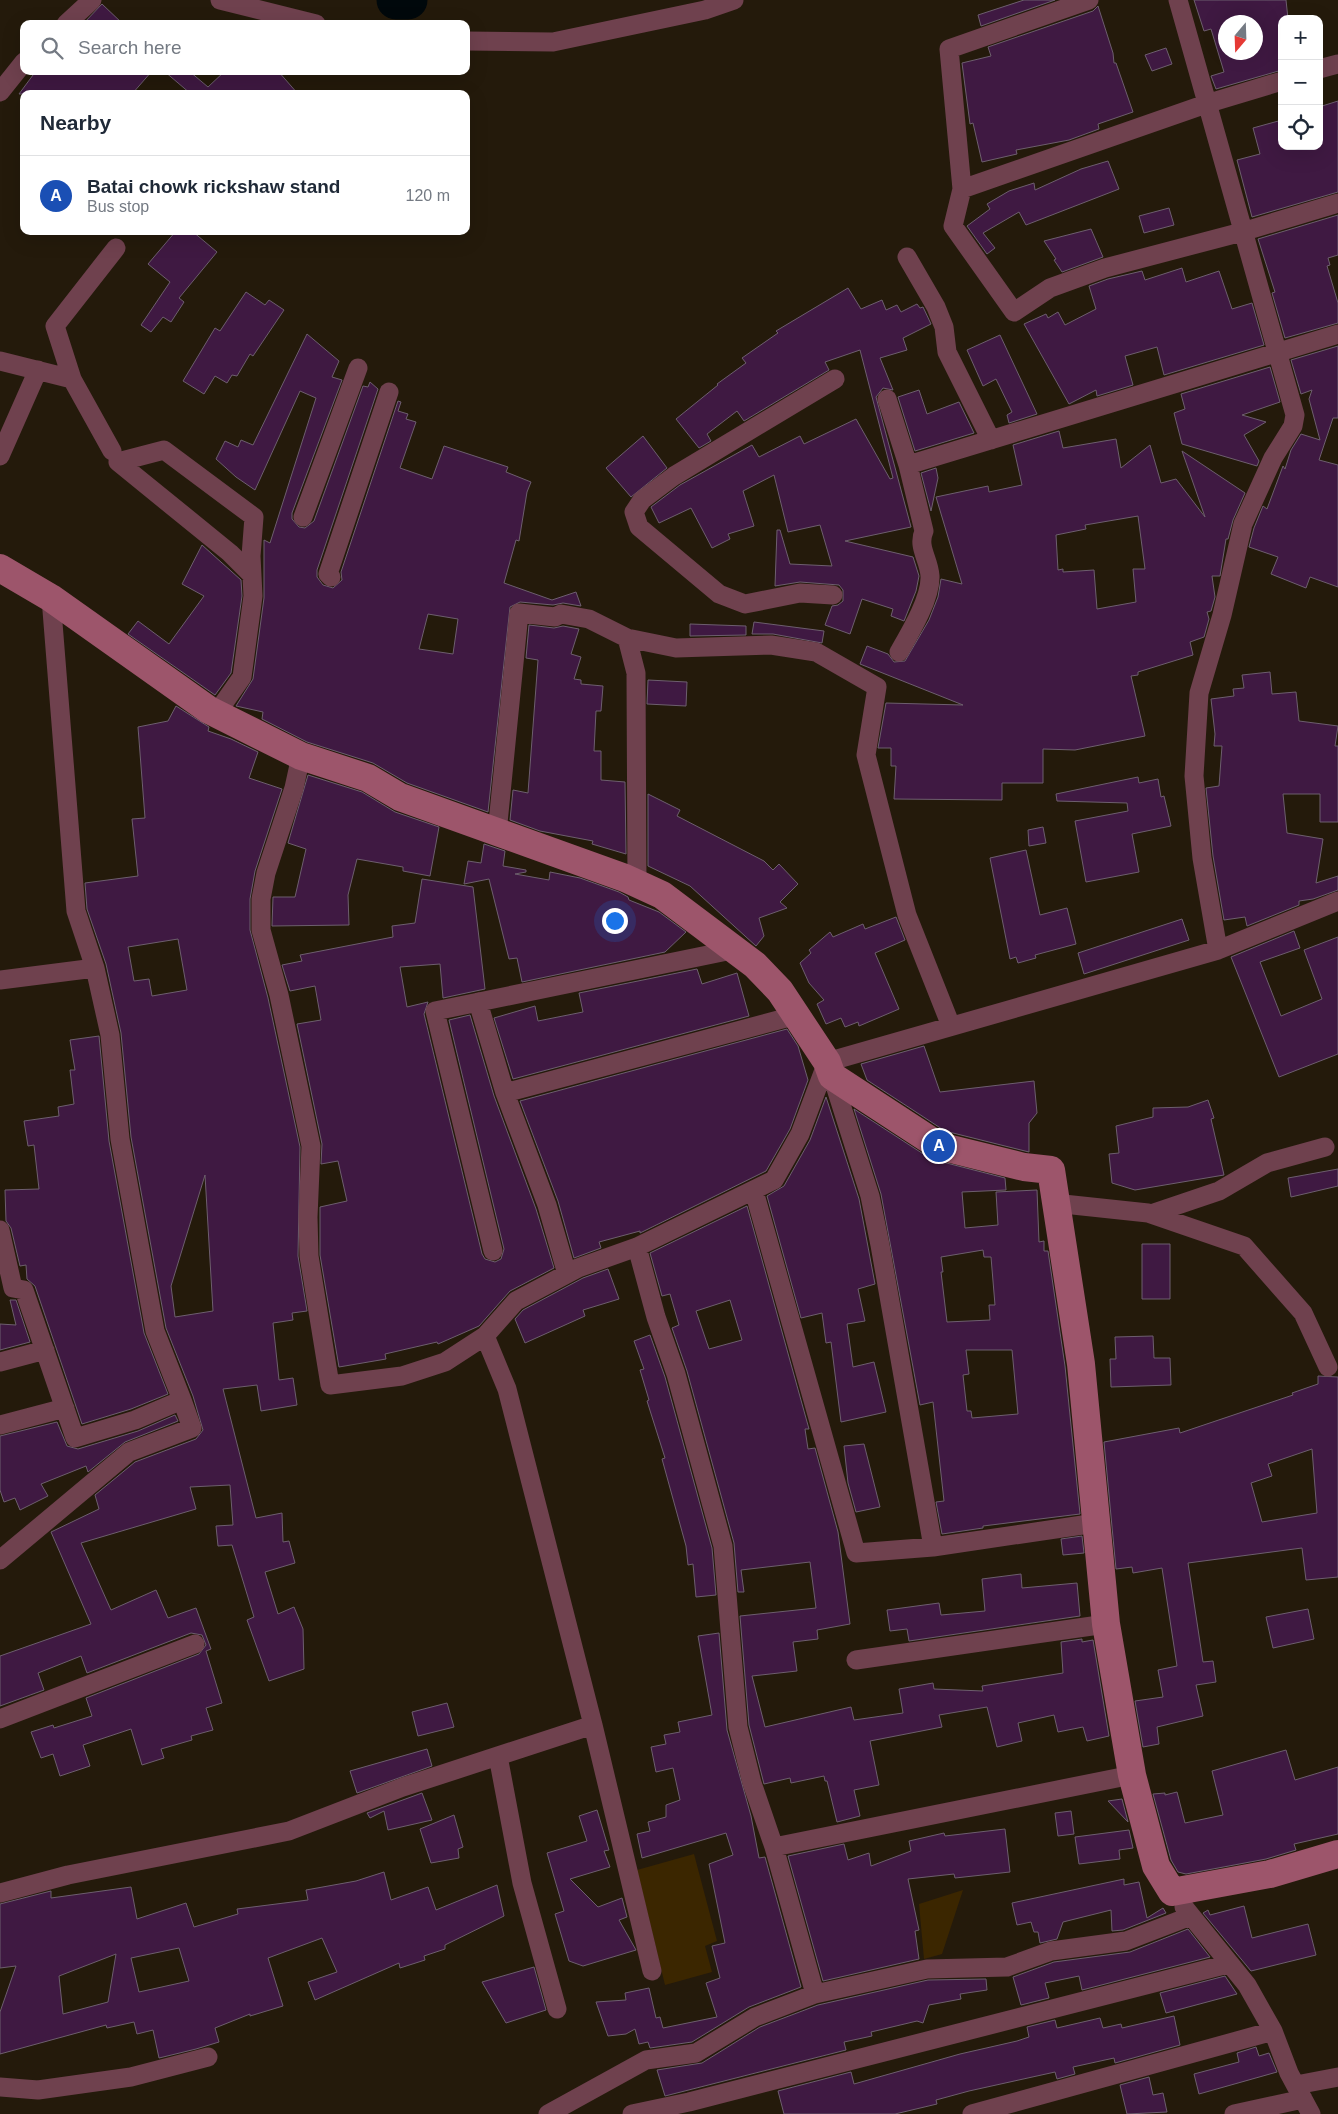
<!DOCTYPE html>
<html lang="en">
<head>
<meta charset="utf-8">
<style>
	body { margin:0; font-family:Helvetica,sans-serif; background:#f6f6f7; color:#1f2937 }
	.controls { position:absolute; right:15px; top:15px; display:grid; overflow:hidden; border-radius:10px; box-shadow:0 5px 20px #0002 }
	.controls button { width:45px; height:45px; display:grid; place-items:center; padding:0; border:0; border-bottom:1px solid #e0e1e3; background:#fff; color:#1f2937; font:25px sans-serif }
	.compass { position:absolute; left:1218px; top:15px; width:45px; height:45px; border-radius:50%; background:#fff; box-shadow:0 5px 20px #0002; rotate:199deg }
	.you { position:absolute; left:614px; top:920px; width:18px; height:18px; margin:-12px; border:4px solid #fff; border-radius:50%; background:#1a73e8; box-shadow:0 0 0 8px #1a73e833 }
	.badge { display:grid; place-items:center; width:32px; height:32px; border-radius:50%; background:#367562; color:#fff; font-size:16px; font-weight:700 }
	.pin { position:absolute; translate:-50% -50%; border:2px solid #fff; box-shadow:0 1px 5px #0006 }
	.list { margin:0; padding:0; list-style:none }
	h2 { display:flex; justify-content:space-between; align-items:center; height:65px; margin:0; padding:0 20px; font-size:21px }
	h2 small { font-size:16px; font-weight:400; color:#747a83 }
	.list li { display:grid; grid-template-columns:32px 1fr auto; gap:15px; align-items:center; box-sizing:border-box; height:80px; padding:0 20px; border-top:1px solid #e0e1e3 }
	.list b { display:block; font-size:19px; white-space:nowrap }
	.list p { margin:0; font-size:16px; white-space:nowrap; color:#747a83 }
	.list em { font-size:16px; font-style:normal; color:#747a83 }
	.icon { flex:none; width:28px; height:28px; fill:none; stroke:currentColor; stroke-width:2; stroke-linecap:round; stroke-linejoin:round }
	.map { position:relative; flex:none; width:1338px; height:2114px; overflow:hidden }
	.search { position:absolute; background:#fff; box-shadow:0 5px 20px #0002; left:20px; top:20px; width:450px; height:55px; display:flex; align-items:center; gap:12px; box-sizing:border-box; padding:0 18px; border-radius:10px; color:#747a83; font-size:19px }
	.panel { position:absolute; background:#fff; box-shadow:0 5px 20px #0002; left:20px; top:90px; width:450px; height:145px; border-radius:10px }
	.map>svg:first-child { display:block }
	.green { fill:#3b2600 }
	.lines { fill:none; stroke-linecap:round; stroke-linejoin:round }
	.river { stroke:#00080b; stroke-width:39 }
	.building { fill:#3f1942; stroke:#6d5e6e; fill-rule:evenodd }
	.minor { stroke:#6f414e; stroke-width:19 }
	.secondary { stroke:#9d556b; stroke-width:28 }
</style>
</head>
<body>
<div class="map">
<svg width="1338" height="2114" viewBox="0 0 1338 2114">
	<rect width="100%" height="100%" fill="#241a0b"/>
	<!-- green -->
	<path class="green" d="M694,1854L717,1941L705,1946L712,1972L665,1985L637,1870Z
		M963,1890L942,1954L924,1959L919,1904Z"/>
	<g class="lines">
		<!-- river -->
		<path class="river" d="M396,0H408"/>
	</g>
	<!-- building -->
	<path class="building" d="M1024,0H1055L981,26L978,15Z
		M1194,0H1286L1288,19H1282V70L1216,89L1211,76L1224,72L1211,29L1204,31ZM1226,22H1256V52H1226Z
		M102,4L123,24H83Z
		M1098,6L1113,53L1114,63H1116L1133,112L1098,124L1099,129L1069,140L1016,150L1017,154L982,162L973,123L970,124L962,63L991,56L988,47L1093,11Z
		M1166,48L1172,64L1152,71L1145,55Z
		M36,71H152L132,94H19Z
		M164,71H189L208,87L225,71H278L298,94H191Z
		M1338,101V192L1252,217L1237,160L1260,154L1253,128L1282,120V146H1319V107Z
		M1108,161L1119,189L1026,225L1019,212L983,233L995,248L987,254L967,226L990,209L987,204L1009,191L1034,183L1035,190L1081,169Z
		M1169,208L1174,225L1144,233L1139,216Z
		M1338,215V255L1328,258L1330,265L1327,266L1338,303V323L1285,338L1272,293L1275,292L1258,239Z
		M1091,229L1103,257L1062,272L1054,260L1056,259L1044,241Z
		M176,231H192L217,252L179,298L184,302L171,322L163,317L151,332L141,325L170,282L148,264Z
		M1182,268L1186,282L1219,271L1232,309L1252,303L1264,345L1164,375L1157,347L1125,356L1133,385L1097,396L1096,390L1069,404L1024,324L1046,314L1048,318L1058,312L1065,325L1096,309L1089,286L1108,279L1142,271L1145,280Z
		M848,288L861,309L882,300L886,310L897,305L901,312L917,304L920,308L923,307L931,324L903,338L907,350L880,358L893,390L883,388L876,397L911,527L845,541L913,557L919,576L916,591L904,621L891,616L893,609L862,599L850,634L825,625L832,606L838,605L843,601V590L839,585L800,582L775,586L777,530H780L790,564L832,566L820,525L788,532L774,475L743,491L754,526L728,534L730,539L712,548L691,508L659,523L651,507L680,485L752,445L759,457L800,436L804,444L856,419L890,479L893,478L860,350L825,362L829,370L744,421L737,411L707,434L711,441L699,448L676,419L718,385L717,384L746,363L742,358L778,333L776,331Z
		M246,292L265,305L269,300L284,310L253,356L250,354L237,376L232,375L227,383L215,376L204,394L183,381L215,328L220,331Z
		M307,334L339,361L332,377L342,380L292,513V519L299,527L305,528L314,521L363,386L368,387L370,382L378,389L317,570V577L323,585L333,588L342,580L341,572L398,401L401,402L398,411L408,414L406,419L416,422L400,468L432,479L444,446L508,467L506,472L531,482L527,492L519,541L516,540L504,583L552,600L576,592L581,606L563,603L553,605L520,602L510,607L488,812L407,783L373,763L307,742L262,719L263,712L236,706L253,679L264,598V540L270,543L316,398L300,391L255,490L236,477L216,459L225,441L238,447L241,440L253,445ZM428,614L458,619L453,654L419,649Z
		M1000,335L1037,414L1009,423L1007,415L1012,412L996,379L983,386L967,350Z
		M1338,346V418H1333L1319,460L1338,465V587L1310,577L1306,588L1271,574L1278,557L1249,547L1254,528L1263,506L1267,509L1283,466L1285,469L1291,450L1301,434L1320,440L1309,399L1312,390L1301,394L1291,360Z
		M1270,367L1280,402L1242,415L1266,422L1244,435L1259,461L1257,466L1182,444L1174,413L1185,409L1181,394Z
		M919,390L927,414L959,402L974,433L915,451L898,397Z
		M1059,431L1063,448L1116,439L1121,468L1150,445L1161,483L1176,479L1205,517L1182,451L1245,493L1233,520L1228,539H1226L1220,576H1212L1215,597L1211,611L1207,612L1209,619L1204,637L1190,642L1193,655L1138,672V675L1131,676L1145,736L1075,750L1043,749V783H1002V800L894,799L896,766H891V748H878L886,703L963,705L860,664L867,646L888,654L894,662L905,661L929,620L938,597L941,579L962,584L936,497L988,486L989,492L1022,485L1013,445ZM1138,516L1145,569H1133L1136,602L1097,609L1094,570L1063,572V569L1058,570L1056,535L1086,529L1085,525Z
		M643,436L667,468L631,497L606,468Z
		M936,468L938,478L931,511L921,473Z
		M202,545L241,580L242,596L231,673L215,695L128,634L138,621L169,644L204,596L182,584Z
		M754,622L824,631L822,643L773,634H752Z
		M690,624L746,626V635L690,636Z
		M529,625L554,628L563,626L579,629L571,654L581,657L574,679L581,680V684L603,686L601,711H596L594,751H601V780L625,782L626,854L592,844L593,841L540,831L510,820L513,790L528,793L538,660L526,658Z
		M1270,672L1272,694L1296,692L1299,721L1338,726L1335,746H1338V822H1320V794H1283L1287,833L1323,839L1316,883L1338,876V890L1313,899L1299,901V905L1247,926L1245,917L1224,920L1213,856L1206,788L1219,786L1222,746H1214L1215,734L1211,699L1234,696L1233,689L1244,688L1242,675Z
		M648,680L687,682L686,706L647,704Z
		M176,706L209,727L208,731L231,739L258,752L249,778L282,789L255,871L250,899V930L268,998L300,1147L298,1256L307,1311L292,1313L293,1320L273,1323L279,1380L293,1378L297,1405L261,1411L257,1385L223,1389L256,1518L282,1513L283,1542L289,1541L295,1563L265,1572L278,1614L294,1607L303,1629L304,1669L269,1681L247,1620L254,1617L232,1545L218,1546L216,1526L233,1525L230,1485L190,1487L196,1509L81,1543L111,1610L156,1590L168,1618L196,1608L211,1649L206,1651L222,1703L206,1708L213,1730L191,1736L192,1740L161,1749L164,1758L142,1765L131,1729L83,1745L90,1766L60,1776L53,1754L41,1758L31,1732L53,1725L54,1728L92,1716L86,1698L199,1654L206,1645L202,1635L191,1633L87,1673L81,1656L38,1673L44,1690L0,1706V1656L91,1624L51,1532L99,1509L95,1495L135,1462L196,1439L203,1430L193,1396L166,1328L131,1137L121,1033L106,964L87,909L85,883L138,876L132,819L145,818L138,727L168,721ZM178,939L187,990L152,996L149,979L134,981L128,947ZM205,1175L213,1311L175,1317L171,1286Z
		M308,775L362,792L395,812L439,827L430,876L403,871V867L357,859L348,895L349,925L272,926L273,897H295L306,849L288,843Z
		M1138,777L1139,783L1158,779L1161,797L1164,796L1171,826L1132,834L1139,872L1086,882L1075,821L1128,811L1127,803L1057,801L1056,794Z
		M648,794L680,810L677,816L764,861L773,870L779,864L798,884L780,902L787,908L759,918L764,936L756,946L690,886L648,866Z
		M1043,827L1046,843L1029,846L1028,830Z
		M484,844L505,851L503,866L526,870V872L515,874L549,880L550,872L580,878L619,892L628,897L629,900L659,912L686,932L665,952L522,982L517,958L509,959L489,879L464,884L468,861L481,863Z
		M1026,850L1040,915L1067,908L1076,944L1035,955L1036,958L1018,963L1016,957L1010,959L990,858Z
		M422,879L473,887L485,989L443,998L440,964L400,967L407,1007L428,1002L424,1014L482,1254L485,1259L495,1262L501,1259L504,1249L449,1020L470,1015L494,1096L536,1209L554,1268L510,1291L479,1326L438,1344L437,1342L385,1354L386,1359L339,1367L320,1255V1207L347,1201L338,1161L321,1164L322,1144L297,1024L321,1020L315,986L290,991L282,965L302,961L300,955L393,937L392,926L415,923Z
		M896,917L905,940L875,953L899,1009L859,1026L858,1022L845,1027L841,1018L826,1024L817,1004L824,1000L809,983L800,963L811,953L809,950L830,932L833,937L863,924L865,929Z
		M1182,919L1189,940L1084,974L1078,953Z
		M1294,931L1300,948L1260,962L1281,1016L1322,999L1304,950L1338,937V1054L1279,1077L1231,957Z
		M697,969L702,984L737,973L749,1016L513,1079L494,1018L535,1006L538,1021L583,1012L579,993Z
		M787,1029L798,1046L808,1080L790,1129L766,1171L640,1233V1231L599,1242L601,1248L574,1258L558,1201L520,1101Z
		M99,1036L109,1141L144,1333L168,1394L131,1409L82,1424L35,1286L27,1279L26,1265L20,1266L11,1228L6,1221L5,1190L39,1189L34,1145L28,1146L24,1121L59,1116L58,1107L74,1104L70,1070H75L70,1040Z
		M924,1046L940,1092L1034,1081L1037,1113L1029,1123V1152L945,1131L867,1080L861,1064Z
		M826,1097L859,1199L875,1284L858,1289L865,1321L847,1324L853,1367L874,1362L886,1412L841,1422L831,1342L826,1343L822,1313L801,1318L767,1196L784,1186L810,1140Z
		M1208,1100L1214,1118L1211,1119L1224,1175L1135,1190L1112,1183L1109,1154L1119,1153L1116,1126L1153,1117V1108L1188,1107Z
		M854,1109L931,1159L1005,1178L1006,1190L962,1192L965,1228L998,1225L996,1192L1037,1190L1039,1242L1044,1241V1251H1048L1065,1366L1080,1514L983,1526V1528L942,1534L936,1502L944,1501L933,1402L920,1405L881,1194ZM983,1250L984,1257H991L995,1305H989L990,1320L947,1322L941,1272H943L941,1257ZM966,1350H1012L1018,1414L972,1418L971,1411H967L963,1375L969,1374Z
		M1338,1169V1186L1291,1197L1288,1178Z
		M747,1206L809,1429H805L808,1449L815,1448L838,1532L850,1624L817,1630L818,1639L793,1642L797,1671L752,1676L765,1727L851,1707L854,1720L903,1713L899,1689L933,1683L934,1689L983,1691L982,1686L1063,1673L1061,1642L1082,1639V1642L1093,1640L1109,1736L1087,1741L1083,1727L1058,1732L1054,1715L1018,1723L1022,1741L997,1747L987,1707L939,1715L942,1727L870,1741L879,1785L854,1790L860,1816L837,1822L827,1781H825L824,1776L791,1783L790,1778L764,1784L749,1725L740,1616L816,1608L810,1562L741,1570L744,1592H738L734,1543L687,1371L672,1328L679,1325L670,1294L662,1296L650,1253ZM730,1300L742,1340L709,1349L696,1311Z
		M1142,1244H1170V1299H1142Z
		M608,1269L619,1299L583,1310L585,1316L525,1343L515,1319L523,1310L583,1278Z
		M10,1300H16L30,1342L0,1350V1324L16,1325Z
		M650,1335L665,1377L712,1548L716,1595L696,1597L693,1564L688,1565L686,1546L662,1459L665,1458L647,1401L649,1400L640,1370L644,1369L634,1341Z
		M1153,1336L1154,1358H1170L1171,1385L1111,1387L1110,1359H1116L1115,1337Z
		M1318,1376L1338,1377V1577L1306,1580L1302,1548L1188,1563L1203,1662L1213,1661L1216,1682L1196,1685L1203,1716L1157,1727L1159,1744L1143,1747L1135,1701L1163,1697L1158,1670L1177,1666L1162,1568L1133,1573L1132,1567L1116,1569L1104,1442L1179,1428L1180,1433L1293,1395L1292,1393L1318,1384ZM1312,1449L1317,1513L1262,1522L1251,1483L1272,1476L1268,1464Z
		M175,1415L178,1421L125,1442L88,1472L86,1466L41,1484L48,1496L20,1510L15,1498L4,1502L0,1490V1436L57,1422L67,1446L78,1449L138,1431Z
		M864,1444L880,1507L856,1512L848,1483L844,1446Z
		M1082,1536L1084,1553L1063,1555L1061,1539Z
		M1021,1574L1022,1588L1077,1583L1080,1616L909,1641L907,1629L890,1631L887,1610L939,1603L941,1615L985,1611L982,1579Z
		M1308,1609L1314,1639L1273,1648L1266,1617Z
		M719,1633L727,1730L751,1816L759,1858L765,1857L801,1987L749,2007L692,2042L650,2048L648,2042L639,2044L635,2029L626,2034L608,2036L596,2002L626,2000L625,1993L649,1988L656,2018L660,2017L663,2028L717,2017L706,1983L720,1978L712,1946L725,1943L709,1864L733,1855L726,1833L642,1858L637,1834L650,1831L648,1822L666,1817V1805L680,1800L673,1768L656,1772L651,1747L666,1744L664,1735L680,1732L678,1722L712,1715L698,1636Z
		M447,1703L454,1727L418,1736L412,1712Z
		M427,1749L432,1766L357,1793L350,1771Z
		M1286,1750L1295,1780L1338,1767V1834L1294,1844L1296,1850L1266,1859L1186,1874L1178,1872L1171,1860L1153,1794L1165,1793V1795L1177,1792L1185,1823L1223,1815L1212,1771Z
		M422,1793L432,1820L388,1830L384,1811L370,1818L367,1813Z
		M1122,1799L1128,1822L1108,1801Z
		M597,1810L609,1850L604,1851L610,1867L570,1879L598,1907L622,1898L627,1917L619,1920L636,1950L583,1966L569,1961L555,1914L564,1911L547,1853L587,1841L579,1816Z
		M1071,1811L1074,1834L1058,1836L1055,1813Z
		M454,1815L463,1847L458,1849L459,1858L431,1863L420,1829Z
		M1005,1829L1010,1872L955,1878L954,1874L908,1879L919,1930L915,1931L919,1959L823,1981L788,1856L844,1844L848,1860L869,1853L871,1866L911,1851L909,1841L944,1833L945,1836Z
		M1129,1830L1133,1848L1119,1850L1120,1859L1079,1864L1075,1837Z
		M384,1872L391,1900L428,1887L436,1910L497,1885L504,1916L445,1945V1949L424,1956L425,1960L400,1968L399,1963L315,2000L308,1982L337,1972L322,1938L268,1958L283,2006L250,2016V2014L215,2028L219,2042L196,2049L159,2058L153,2030L137,2034L134,2022L107,2028L106,2025L0,2054V2012L16,1966L0,1968V1904L51,1891V1898L131,1887L137,1919L186,1903L194,1927L238,1914L237,1909L308,1900L306,1890L356,1881ZM179,1948L189,1981L139,1992L131,1958ZM116,1954L108,2002L63,2014L59,1976Z
		M1124,1879V1885L1139,1882L1147,1918L1163,1908L1166,1913L1123,1930L1112,1931L1111,1910L1063,1922L1057,1939L1040,1943L1038,1932H1034L1031,1922L1017,1925L1012,1903Z
		M1244,1906L1252,1938L1308,1924L1316,1955L1251,1971L1203,1913L1208,1910L1210,1915Z
		M1188,1929L1210,1957L1082,1990L1079,1976L1045,1983L1049,1998L1021,2005L1013,1977L1054,1962L1130,1952Z
		M534,1967L546,2010L506,2023L482,1982Z
		M1225,1976L1237,1994L1166,2013L1160,1993Z
		M986,1979L987,1990L960,1994L961,1999L929,2005L923,2023L917,2021L871,2032L872,2036L844,2042L846,2050L665,2096L657,2070L702,2063L760,2027L818,2005L928,1980Z
		M1174,2016L1180,2045L1115,2063L1114,2058L1073,2067L1075,2074L1057,2079L1055,2072L969,2091L936,2100L937,2104L895,2114H784L778,2091L851,2072L854,2084L960,2054L1017,2041L1029,2037L1027,2027L1055,2020L1057,2028L1100,2018L1103,2028L1121,2024L1122,2028Z
		M1256,2047L1259,2056L1269,2053L1277,2072L1199,2094L1194,2074L1239,2062L1237,2053Z
		M1149,2077L1153,2095L1163,2093L1167,2112L1127,2114L1120,2085Z"/>
	<g class="lines">
		<!-- minor -->
		<path class="minor" d="M220,0L316,24
			M1089,0L949,49L962,189L953,226L1014,312L1050,288L1105,268L1242,232L1338,203
			M1178,0L1295,415L1293,426L1273,458L1243,524L1222,615L1199,693L1194,776L1202,858L1218,950
			M66,24L92,0
			M466,41L553,42L705,10L734,0
			M1319,69L1338,64
			M0,92L24,62
			M962,189L1206,104L1282,81
			M907,257L936,307L944,327L947,352L991,440
			M0,361L72,379L112,451
			M72,379L55,326L116,248
			M887,399L908,465L924,531C917,547 929,559 930,576C931,598 910,633 899,652
			M0,456L38,370
			M908,465L1338,334
			M303,517L358,368
			M331,577L328,574L389,392
			M833,595L800,593L745,604L719,594L639,527L634,512L642,500L674,476L835,379
			M627,638L636,673L637,883
			M216,714L242,677L253,596L251,556L254,517L164,450L118,462L230,553L252,575
			M301,756L294,788L266,873L261,899V930L279,995L311,1146L308,1217L309,1256L330,1385L402,1376L445,1362L485,1336
			M497,833L519,613L555,617L561,614L589,619L627,638L676,648L771,645L816,652L877,687L866,755L907,915L951,1026
			M0,980L95,968
			M478,1002L505,1093
			M832,1076L870,1196L880,1245L933,1547
			M754,1191L856,1553L933,1547L1096,1523
			M1054,1203L1148,1213L1244,1246L1303,1313L1328,1367
			M1151,1214L1219,1191L1267,1163L1325,1147
			M0,1230L13,1288L24,1290L75,1438L135,1420L182,1400L155,1331L120,1139L110,1035L95,968L76,911L51,598
			M637,1247L656,1317L676,1374L723,1546L738,1727L752,1783L774,1847L815,1994
			M493,1251L435,1011L732,950
			M567,1274L547,1205L505,1093L797,1015
			M0,1362L45,1350
			M0,1425L65,1408
			M0,1560L129,1452L192,1428L182,1400
			M856,1660L1106,1624
			M0,1719L195,1644
			M593,1725L652,1971
			M498,1756L522,1883L557,2009
			M774,1847L1132,1775
			M0,1893L68,1875L289,1831L403,1787L593,1725L507,1389L485,1336L516,1301L578,1268L637,1247L774,1180L800,1134L827,1062L1218,950L1338,901
			M1184,1907L1247,1985L1273,2031L1289,2073L1311,2114
			M1296,2085L1338,2077
			M0,2087L38,2090L131,2077L208,2057
			M548,2114L646,2060L696,2053L755,2017L815,1994L927,1969L1007,1967L1051,1951L1126,1941L1191,1916
			M632,2114L689,2102L1228,1964
			M972,2114L1273,2031
			M1234,2114L1303,2099"/>
		<!-- secondary -->
		<path class="secondary" d="M0,568L51,598L209,710L301,756L368,778L400,797L625,878L662,895L755,965L780,991L827,1062L832,1076L939,1146L1024,1167L1051,1170L1081,1364L1106,1624L1132,1775L1156,1866L1172,1892L1270,1874L1338,1854"/>
	</g>
</svg>
<div class="controls">
<button>+</button>
<button>−</button>
<button><svg class="icon" aria-label="locate" viewBox="0 0 24 24"><circle cx="12" cy="12" r="6"/><path d="M12 2v4M12 18v4M2 12h4M18 12h4"/></svg></button>
</div>
<svg class="compass" viewBox="-18 -18 36 36"><path d="M0-13l5 13h-10z" fill="#e53935"/><path d="M0 13l5-13h-10z" fill="#747a83"/></svg>
<div class="you"></div>
<div class="pin badge" style="left:939px;top:1146px;background:#1a4fb4">A</div>
<div class="search"><svg class="icon" aria-label="search" viewBox="0 0 24 24"><circle cx="10" cy="10" r="6"/><path d="M15 15l6 6"/></svg>Search here</div>
<section class="panel">
<h2>Nearby<small></small></h2>
<ul class="list">
<li><span class="badge" style="background:#1a4fb4">A</span><div><b>Batai chowk rickshaw stand</b><p>Bus stop</p></div><em>120 m</em></li>
</ul>
</section>
</div>
</body>
</html>
